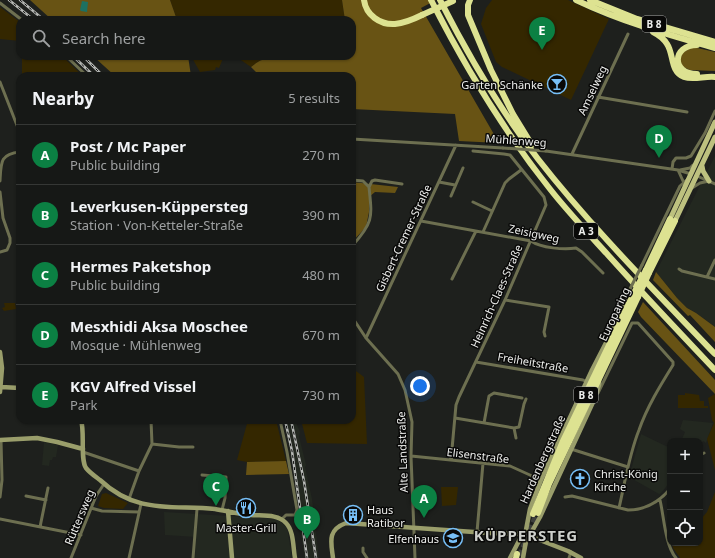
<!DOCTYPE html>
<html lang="en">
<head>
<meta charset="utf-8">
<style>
	body { margin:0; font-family:"Noto Sans",sans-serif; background:#232523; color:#f1f3f6 }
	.controls { position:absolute; right:12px; bottom:12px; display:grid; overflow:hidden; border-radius:8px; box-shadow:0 1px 3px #0004 }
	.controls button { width:36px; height:36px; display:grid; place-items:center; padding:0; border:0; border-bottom:1px solid #353735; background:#161816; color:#f1f3f6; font:20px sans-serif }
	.you { position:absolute; left:420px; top:386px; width:14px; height:14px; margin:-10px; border:3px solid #fff; border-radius:50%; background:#1a73e8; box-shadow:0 0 0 6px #1a73e833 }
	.badge { display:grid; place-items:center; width:26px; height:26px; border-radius:50%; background:#0b8043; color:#fff; font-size:13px; font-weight:700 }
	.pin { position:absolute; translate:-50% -33px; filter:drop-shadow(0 1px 2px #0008) }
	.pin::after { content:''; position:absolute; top:21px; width:14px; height:12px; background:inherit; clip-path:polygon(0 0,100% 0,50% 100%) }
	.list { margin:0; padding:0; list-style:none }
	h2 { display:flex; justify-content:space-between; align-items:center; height:52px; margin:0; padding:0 16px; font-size:17px }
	h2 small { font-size:13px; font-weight:400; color:#9ea0a1 }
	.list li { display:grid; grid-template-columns:26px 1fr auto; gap:12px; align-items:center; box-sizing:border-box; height:60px; padding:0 16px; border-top:1px solid #353735 }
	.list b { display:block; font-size:15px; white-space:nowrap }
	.list p { margin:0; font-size:13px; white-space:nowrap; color:#9ea0a1 }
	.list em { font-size:13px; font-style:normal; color:#9ea0a1 }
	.icon { flex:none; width:22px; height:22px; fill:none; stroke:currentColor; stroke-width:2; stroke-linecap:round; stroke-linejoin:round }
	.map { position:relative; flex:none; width:715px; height:558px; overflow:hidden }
	.search { position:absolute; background:#161816; box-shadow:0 1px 3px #0004; left:16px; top:16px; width:340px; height:44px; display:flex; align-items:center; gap:10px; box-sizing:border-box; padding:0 14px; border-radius:12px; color:#9ea0a1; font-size:15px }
	.panel { position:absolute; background:#161816; box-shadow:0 1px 3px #0004; left:16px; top:72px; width:340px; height:352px; border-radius:12px }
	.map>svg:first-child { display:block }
	.built { fill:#232820 }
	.green { fill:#342700 }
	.forest { fill:#685314 }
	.water { fill:#1c7161 }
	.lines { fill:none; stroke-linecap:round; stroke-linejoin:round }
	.highway-tunnel { stroke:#3d3f3c; stroke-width:6; stroke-dasharray:6 3; stroke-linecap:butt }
	.street { stroke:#6d6f50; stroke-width:3 }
	.secondary { stroke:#9a9e6b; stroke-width:4.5 }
	.primary { stroke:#bdc17f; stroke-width:5 }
	.highway { stroke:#dde291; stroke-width:6 }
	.rail-casing { stroke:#b8bab7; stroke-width:2.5 }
	.rail { stroke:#090908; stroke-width:1; stroke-dasharray:3; stroke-linecap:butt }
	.street-bridge { stroke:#6d6f50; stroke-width:3 }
	.highway-bridge { stroke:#dde291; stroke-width:6 }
	.labels { text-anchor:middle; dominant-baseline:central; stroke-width:3; stroke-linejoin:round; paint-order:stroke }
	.shield { fill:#090908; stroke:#a9a9a8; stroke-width:1 }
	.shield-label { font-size:10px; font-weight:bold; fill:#edeeec }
	.poi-label { font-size:11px; fill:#edeeec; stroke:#090908; text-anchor:end }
	.street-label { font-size:11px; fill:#edeeec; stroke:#090908 }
	.district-label { font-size:15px; font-weight:bold; letter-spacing:1px; fill:#cdcfcb; stroke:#090908 }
</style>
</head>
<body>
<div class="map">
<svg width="715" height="558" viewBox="0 0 715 558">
	<rect width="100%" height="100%" fill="#1e201d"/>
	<!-- built -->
	<path class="built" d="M715,156V327L696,313L687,308L677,298L656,272Z
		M284,420H295L300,432L299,437L306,465L305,467L312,499L319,558H305L301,535L293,469Z
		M683,420L713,423L706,443L703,441L701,444L700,441H681L685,432L680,429Z
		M641,434L670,448V482L661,493L659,494L629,477Z
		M44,442L58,445L56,457H53L52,460H50L49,466L42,465Z
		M164,512L277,519L287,527L292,558H195L196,537L165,535Z"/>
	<!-- green -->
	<path class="green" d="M170,0H342L345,20H177Z
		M492,0H568L609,19L571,100L502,67L496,62L481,24L486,8Z
		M0,7L20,22V41L0,39Z
		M22,56H62L83,76H22Z
		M191,56H224L219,68L216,67L215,70L200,72Z
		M235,56H294C283,59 273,57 262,60C258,61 254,65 251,67Z
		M4,303H15L16,309L4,311L2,308L5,307Z
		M352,368L364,377L367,444L307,443L301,420H352Z
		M685,393L699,395L700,401H704V406H708V408H678V395H685Z
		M715,394V470L707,439L714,423L712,420L708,398Z
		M248,420H276L286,461L247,462L237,460Z
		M441,487H458L456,505L442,506Z
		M715,492V558H680L673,548L672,543H700V520L707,512Z
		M106,493L128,503L123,509L104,508L98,506L102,494Z"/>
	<!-- forest -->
	<path class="forest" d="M30,0H170L177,20H52Z
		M342,0H436L421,8L499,143L459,141L455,114L352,109V76H260L251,67C254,65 258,61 262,60C273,57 283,59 294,56H352V20H345Z
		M693,47L715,52V71L690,70L683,67L680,61L682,53Z
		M93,56H188L191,76H115Z
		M352,182L398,187L395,193L375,192L369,197V212L366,227L352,242Z
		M656,272L677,298L687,308L696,313L715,327V342L690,315L688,316L653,280Z
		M643,302L715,380V394L641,317L638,312Z
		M286,461L289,474L246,475L247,462Z"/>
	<!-- water -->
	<path class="water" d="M82,1L88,2L87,12L81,11L80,10Z"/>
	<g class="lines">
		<!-- highway-tunnel -->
		<path class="highway-tunnel" d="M520,556L536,516"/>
		<!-- street -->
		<path class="street" d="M0,3L22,20
			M66,56L87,76
			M0,82L20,133
			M598,97L687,112
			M352,139L503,148
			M546,151L678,170L691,174
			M572,154L628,34
			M672,169L673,162L676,158H686L691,156L705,133L715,111
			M678,170L683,181
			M680,170L690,168L693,165
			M697,176L715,184
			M352,180L363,181L369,187L372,181L375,180L402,184
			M0,181C1,162 0,154 20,152
			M439,182L455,185
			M692,188L700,183L709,181
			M0,192L3,218L10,238V243L7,250L0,252
			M451,196L463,168
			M473,202L492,211
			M421,221L531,241C541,248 564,250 576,248L582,252L603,273
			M483,232L505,183L509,179L521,170
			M352,246C374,222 372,217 369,187
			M642,265L680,186L689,178
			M679,269L682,271L715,279
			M707,277L715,260
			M452,279L476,231
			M505,300L549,307L544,332L545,336
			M622,309L630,289
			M352,317L366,338L398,374L405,390L412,422L411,456L415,558
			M366,338L456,145
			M476,362L583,380L587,382
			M598,393L632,323H638L673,362V365C660,386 647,407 639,430C629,455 625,482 619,508
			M455,418L514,428L516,438
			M280,420L287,452L297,510L295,515H286L282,519
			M484,423L489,396L494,393L522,398
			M514,428L519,427L524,404L526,399
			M152,444L179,447H193
			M571,449L628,467
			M83,452L139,471
			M700,455L704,453
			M411,456L510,466L541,480
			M451,460L456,405L459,397L505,300L546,205L544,197L510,155L504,154L473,151
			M202,475L226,477L225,498L222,510
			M222,477V483H226
			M26,496L46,500
			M0,497L2,480L1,440
			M565,497L572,496L628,510C646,510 659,502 670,489
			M129,499L139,471L152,444L151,420
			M660,500C664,517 665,545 676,558
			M91,508L102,511L139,512
			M0,519L81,535
			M40,527L48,488
			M477,532L483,463
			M363,548V552L367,558
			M71,558L96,496L104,484
			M129,558L141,504
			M193,558L197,509
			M569,558L571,552"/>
		<!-- secondary -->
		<path class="secondary" d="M0,352L2,368L0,392
			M1,387L20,388
			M81,420C85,432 80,459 86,468C90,473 96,477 100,480C136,514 171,505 215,509C227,511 239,514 251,515C263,516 278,514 286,523C294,531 293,548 295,558
			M0,440L37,438L57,442L83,449
			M228,511L232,558
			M526,530L530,509L541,480L592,370L626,304
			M531,533L540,517L594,400L599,385V380
			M532,537L568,551L581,558
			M333,558C331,542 327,530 346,523L488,533L521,534
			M510,558L521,537L522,533
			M523,558L526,541"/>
		<!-- primary -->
		<path class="primary" d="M702,166L703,171L709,181
			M670,219L715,122
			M675,221L715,137"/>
		<!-- highway -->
		<path class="highway" d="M364,0C366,15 380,25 395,24C405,23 414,19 422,15
			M431,0C465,67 503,130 550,189C568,212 588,233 608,255C643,294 679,332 715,370
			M440,0C468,55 500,110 538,159C592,228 655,291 715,354
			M470,0L468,5V15L491,70L513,114L532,145
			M576,0C620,21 668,35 715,48
			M590,0L637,19L715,42
			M653,32C659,35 664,39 667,44C674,54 670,72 684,77C693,80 705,76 715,77
			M697,74C671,74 672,45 697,45
			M646,270L670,219
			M649,273L675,221
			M538,513L549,484L638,297
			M533,514L563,441L634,293
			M516,558L517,554"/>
		<!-- rail casing -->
		<g class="rail-casing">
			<path id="rail" d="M9,0L34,20
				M20,0L44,20
				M73,56L94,76
				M83,56L103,76
				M285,420L292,451L307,558
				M291,420L304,481L316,558"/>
		</g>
		<!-- rail -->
		<use href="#rail" class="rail"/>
		<!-- street-bridge -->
		<path class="street-bridge" d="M503,148L546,151
			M630,289L642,265"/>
		<!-- highway-bridge -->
		<path class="highway-bridge" d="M422,15L453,1
			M634,293L646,270
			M638,297L649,273"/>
	</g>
	<!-- icons -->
	<defs>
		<g id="bar-ring" transform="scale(1)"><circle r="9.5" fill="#090908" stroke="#77bff7" stroke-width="1.5"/><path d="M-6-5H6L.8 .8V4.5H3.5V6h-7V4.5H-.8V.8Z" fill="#77bff7"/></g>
		<g id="church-ring" transform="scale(1)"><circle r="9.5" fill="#090908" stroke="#77bff7" stroke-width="1.5"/><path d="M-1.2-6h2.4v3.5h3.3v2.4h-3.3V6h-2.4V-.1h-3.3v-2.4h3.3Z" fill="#77bff7"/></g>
		<g id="restaurant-ring" transform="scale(1)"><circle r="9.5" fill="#090908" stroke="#77bff7" stroke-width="1.5"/><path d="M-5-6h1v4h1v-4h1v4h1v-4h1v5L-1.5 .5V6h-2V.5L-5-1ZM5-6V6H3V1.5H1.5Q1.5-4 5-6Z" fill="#77bff7"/></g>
		<g id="building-ring" transform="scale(1)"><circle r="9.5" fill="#090908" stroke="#77bff7" stroke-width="1.5"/><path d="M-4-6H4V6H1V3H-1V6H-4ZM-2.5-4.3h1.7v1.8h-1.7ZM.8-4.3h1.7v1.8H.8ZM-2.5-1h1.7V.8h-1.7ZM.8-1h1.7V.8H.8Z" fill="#77bff7"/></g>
		<g id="school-ring" transform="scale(1)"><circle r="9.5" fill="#090908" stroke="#77bff7" stroke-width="1.5"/><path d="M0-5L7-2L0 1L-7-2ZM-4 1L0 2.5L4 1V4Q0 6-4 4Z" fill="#77bff7"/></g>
	</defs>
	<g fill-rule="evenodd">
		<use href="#bar-ring" x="557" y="84"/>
		<use href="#church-ring" x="580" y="479"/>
		<use href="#restaurant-ring" x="246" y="508"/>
		<use href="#building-ring" x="353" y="515"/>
		<use href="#school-ring" x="453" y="538"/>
	</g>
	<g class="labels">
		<!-- shield labels -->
		<g class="shield">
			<rect x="642" y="16" width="24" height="16" rx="3"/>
			<rect x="574" y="223" width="24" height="16" rx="3"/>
			<rect x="574" y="387" width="24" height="16" rx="3"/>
		</g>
		<g class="shield-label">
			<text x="654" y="24">B 8</text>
			<text x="586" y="231">A 3</text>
			<text x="586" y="395">B 8</text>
		</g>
		<!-- poi labels -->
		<g class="poi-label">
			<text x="543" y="84">Garten Schänke</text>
			<text x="594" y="473" text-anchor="start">Christ-König<tspan x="594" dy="13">Kirche</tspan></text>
			<text x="367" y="509" text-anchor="start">Haus<tspan x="367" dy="13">Ratibor</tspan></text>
			<text x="246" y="527" text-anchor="middle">Master-Grill</text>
			<text x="439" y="538">Elfenhaus</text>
		</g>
		<!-- street labels -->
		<g class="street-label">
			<text transform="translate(592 90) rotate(-65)">Amselweg</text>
			<text transform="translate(516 140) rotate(4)">Mühlenweg</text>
			<text transform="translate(534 233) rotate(12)">Zeisigweg</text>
			<text transform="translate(403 238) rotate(-65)">Gisbert-Cremer-Straße</text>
			<text transform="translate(496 296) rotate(-66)">Heinrich-Claes-Straße</text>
			<text transform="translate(614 314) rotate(-65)">Europaring</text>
			<text transform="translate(533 362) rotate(10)">Freiheitstraße</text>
			<text transform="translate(402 452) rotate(-92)">Alte Landstraße</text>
			<text transform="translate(478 455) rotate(7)">Elisenstraße</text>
			<text transform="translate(542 459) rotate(-66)">Hardenbergstraße</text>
			<text transform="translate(79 517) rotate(-67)">Rüttersweg</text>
		</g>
		<!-- district labels -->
		<g class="district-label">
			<text x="526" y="535">KÜPPERSTEG</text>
		</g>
	</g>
</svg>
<div class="controls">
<button>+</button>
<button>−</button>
<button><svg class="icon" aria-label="locate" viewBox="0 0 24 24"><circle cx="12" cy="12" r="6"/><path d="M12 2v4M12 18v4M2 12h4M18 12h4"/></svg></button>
</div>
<div class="you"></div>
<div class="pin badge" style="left:424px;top:518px">A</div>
<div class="pin badge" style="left:307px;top:539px">B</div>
<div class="pin badge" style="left:216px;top:506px">C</div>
<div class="pin badge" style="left:659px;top:158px">D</div>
<div class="pin badge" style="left:542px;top:50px">E</div>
<div class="search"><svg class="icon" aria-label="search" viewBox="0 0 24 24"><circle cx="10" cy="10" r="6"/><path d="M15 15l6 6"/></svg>Search here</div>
<section class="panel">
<h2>Nearby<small>5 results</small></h2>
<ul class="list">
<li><span class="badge">A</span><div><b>Post / Mc Paper</b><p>Public building</p></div><em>270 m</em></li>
<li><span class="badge">B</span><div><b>Leverkusen-Küppersteg</b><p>Station · Von-Ketteler-Straße</p></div><em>390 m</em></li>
<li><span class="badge">C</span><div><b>Hermes Paketshop</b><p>Public building</p></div><em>480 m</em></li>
<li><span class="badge">D</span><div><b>Mesxhidi Aksa Moschee</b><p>Mosque · Mühlenweg</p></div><em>670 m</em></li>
<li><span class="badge">E</span><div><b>KGV Alfred Vissel</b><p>Park</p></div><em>730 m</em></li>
</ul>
</section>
</div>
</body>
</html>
